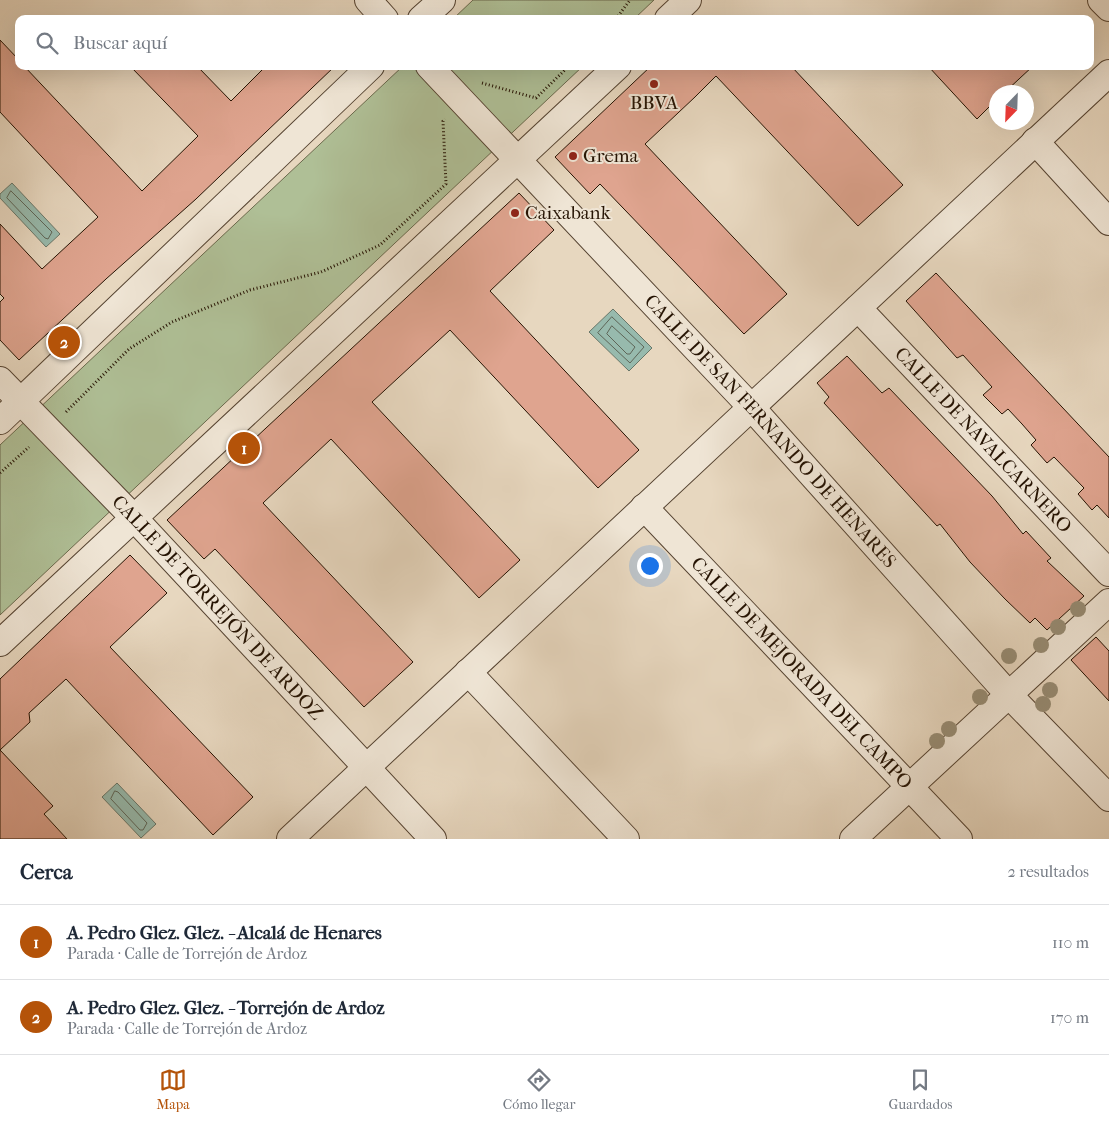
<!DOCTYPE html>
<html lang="es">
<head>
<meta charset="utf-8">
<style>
	body { margin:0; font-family:"IM FELL French Canon",serif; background:#f6f6f7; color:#1f2937 }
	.compass { position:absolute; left:989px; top:85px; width:45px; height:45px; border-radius:50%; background:#fff; box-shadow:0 5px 20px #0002; rotate:203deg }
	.you { position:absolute; left:649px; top:565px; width:18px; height:18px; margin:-12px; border:4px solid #fff; border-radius:50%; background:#1a73e8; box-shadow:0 0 0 8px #1a73e833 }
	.badge { display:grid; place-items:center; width:32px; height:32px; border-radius:50%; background:#b45309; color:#fff; font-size:16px; font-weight:700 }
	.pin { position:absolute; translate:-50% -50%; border:2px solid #fff; box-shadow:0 1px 5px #0006 }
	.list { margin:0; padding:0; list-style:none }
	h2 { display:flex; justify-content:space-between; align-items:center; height:65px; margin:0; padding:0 20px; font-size:21px }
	h2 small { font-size:16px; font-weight:400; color:#747a83 }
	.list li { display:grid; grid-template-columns:32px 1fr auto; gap:15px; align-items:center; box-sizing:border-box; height:75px; padding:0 20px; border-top:1px solid #e0e1e3 }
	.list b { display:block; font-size:19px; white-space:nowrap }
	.list p { margin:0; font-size:16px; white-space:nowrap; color:#747a83 }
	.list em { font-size:16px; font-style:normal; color:#747a83 }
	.icon { flex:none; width:28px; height:28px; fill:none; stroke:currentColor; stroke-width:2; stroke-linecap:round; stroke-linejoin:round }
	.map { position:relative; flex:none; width:1109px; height:839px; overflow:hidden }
	.search { position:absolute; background:#fff; box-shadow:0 5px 20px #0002; left:15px; right:15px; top:15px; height:55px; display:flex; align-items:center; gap:12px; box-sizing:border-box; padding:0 18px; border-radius:10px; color:#747a83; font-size:19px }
	.sheet { height:215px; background:#fff }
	nav { display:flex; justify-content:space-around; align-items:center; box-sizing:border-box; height:70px; border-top:1px solid #e0e1e3; background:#fff; font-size:14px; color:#747a83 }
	nav a { display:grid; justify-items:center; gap:2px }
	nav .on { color:#b45309 }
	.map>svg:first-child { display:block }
	.green { fill:#afbf96; stroke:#6a694c }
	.water { fill:#97baad; stroke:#697769 }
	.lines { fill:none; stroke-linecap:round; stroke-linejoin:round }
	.shore { stroke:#5e6658; stroke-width:1 }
	.building { fill:#dfa48f; stroke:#251303 }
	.street-casing { stroke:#564432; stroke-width:28 }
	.path { stroke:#251303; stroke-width:3; stroke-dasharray:1 2.5; stroke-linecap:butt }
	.street { stroke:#efe5d5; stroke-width:26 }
	.tree { fill:#978c74 }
	.poi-dot { fill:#8f2418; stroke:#efe5d5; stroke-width:2 }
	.labels { text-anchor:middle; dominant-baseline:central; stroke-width:4; stroke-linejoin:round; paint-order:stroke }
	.poi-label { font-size:19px; fill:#251303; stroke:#efe5d5; text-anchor:start }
	.street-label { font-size:19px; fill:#251303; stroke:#efe5d5 }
</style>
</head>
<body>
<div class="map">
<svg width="1109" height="839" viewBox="0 0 1109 839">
	<rect width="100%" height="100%" fill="#e7d7bf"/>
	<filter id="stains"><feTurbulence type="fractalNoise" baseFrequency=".004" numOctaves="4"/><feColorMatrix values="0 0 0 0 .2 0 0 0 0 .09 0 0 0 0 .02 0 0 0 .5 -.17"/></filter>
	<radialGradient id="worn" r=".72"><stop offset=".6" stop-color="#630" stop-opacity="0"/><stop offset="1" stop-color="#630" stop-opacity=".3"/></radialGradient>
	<!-- green -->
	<path class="green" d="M473,0H654L634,19H453Z
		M403,66H583L0,615V445Z"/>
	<!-- water -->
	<path class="water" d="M12,183L60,234L46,247L0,198V194Z
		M613,309L652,348L629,371L589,332Z
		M117,783L156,824L141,838L102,797Z"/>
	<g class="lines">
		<!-- shore -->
		<path class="shore" d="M11,191L52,232L48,239L45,238L7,198Z
			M612,317L644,347L630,363L598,333Z
			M612,326L635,347L630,354H627L607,334Z
			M115,791L118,792L147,823L143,830H140L111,799Z"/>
	</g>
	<!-- building -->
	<path class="building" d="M0,40L19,60V66H24L142,191L198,136L130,66H197L231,101L266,66H335L196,199L106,279L19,360L0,340V302L4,298L0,294V224L42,269L98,217L0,112Z
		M651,66H791L903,185L858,226L716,76L695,97L645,144L787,294L744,334L600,184L590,194L555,157Z
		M928,66H1033L1005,92H996V100L977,119Z
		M519,193L554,230L490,291L639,450L598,488L450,330L372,402L520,560L479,598L331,439L263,503L413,662L364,707L215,549L204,559L167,520Z
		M936,273L1109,457V518L1097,505L1092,510L1078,494L1084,488L1054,457L1047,463L1031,445L1036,440L1022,424L1008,409L1002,414L983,395L992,387L963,355L957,358L906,301Z
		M847,356L882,393L889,388L992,496L1023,534L1026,531L1051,558L1047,561L1084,596L1047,630L1035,618L1030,623L1005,599L970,562L940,524L937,526L824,403L829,397L817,383Z
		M130,555L167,593L110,647L253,797L213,835L66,679L29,713L30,722L0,750L53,806L44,814L67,839H0V679Z
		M1096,637L1109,651V701L1071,660Z"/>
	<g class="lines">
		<!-- street casing -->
		<g class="street-casing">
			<g id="street">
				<path d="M368,0L385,19"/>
				<path d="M1101,0L1109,8"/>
				<path d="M421,19L442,0"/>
				<path d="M668,19L688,0"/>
				<path id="s1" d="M429,66L751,407L1009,695L1109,798"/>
				<path d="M1035,141L1109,222"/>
				<path id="s2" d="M858,308L1109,573"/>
				<path id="s3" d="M0,380L135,519L433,839"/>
				<path d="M0,421L371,66"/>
				<path id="s4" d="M644,507L959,839"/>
				<path d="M0,643L618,66"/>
				<path d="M468,672L626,839"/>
				<path d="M290,839L1109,73"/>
				<path d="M853,839L1109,602"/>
			</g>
		</g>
		<!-- path -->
		<path class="path" d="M616,19L630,0
			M482,83L536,98L569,66
			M66,412L129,349L172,322L250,290L321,272L380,245L446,184L443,121L445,119
			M0,473L29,447"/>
		<!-- street -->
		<use href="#street" class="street"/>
	</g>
	<!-- trees -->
	<g class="tree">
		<circle cx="1078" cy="609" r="8"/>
		<circle cx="1058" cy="627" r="8"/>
		<circle cx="1041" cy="645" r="8"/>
		<circle cx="1009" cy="656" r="8"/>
		<circle cx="1050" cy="690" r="8"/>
		<circle cx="980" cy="697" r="8"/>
		<circle cx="1043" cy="704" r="8"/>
		<circle cx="949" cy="729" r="8"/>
		<circle cx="937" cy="741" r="8"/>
	</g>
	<!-- markers -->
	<g class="poi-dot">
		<circle cx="654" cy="84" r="5"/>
		<circle cx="573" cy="156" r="5"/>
		<circle cx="515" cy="213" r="5"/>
	</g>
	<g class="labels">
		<!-- poi labels -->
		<g class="poi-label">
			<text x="654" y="103" text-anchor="middle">BBVA</text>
			<text x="583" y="156">Grema</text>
			<text x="525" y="213">Caixabank</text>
		</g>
		<!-- street labels -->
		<g class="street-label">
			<text stroke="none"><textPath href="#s1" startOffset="500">CALLE DE SAN FERNANDO DE HENARES</textPath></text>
			<text stroke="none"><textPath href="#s2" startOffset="182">CALLE DE NAVALCARNERO</textPath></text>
			<text stroke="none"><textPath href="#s3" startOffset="315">CALLE DE TORREJÓN DE ARDOZ</textPath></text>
			<text stroke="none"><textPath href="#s4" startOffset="229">CALLE DE MEJORADA DEL CAMPO</textPath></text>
		</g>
	</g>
	<rect width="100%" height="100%" filter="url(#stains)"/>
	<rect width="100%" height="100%" fill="url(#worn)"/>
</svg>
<svg class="compass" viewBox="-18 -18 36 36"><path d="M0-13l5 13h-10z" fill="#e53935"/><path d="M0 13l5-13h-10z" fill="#747a83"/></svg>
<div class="you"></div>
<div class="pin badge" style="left:244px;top:448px">1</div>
<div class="pin badge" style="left:64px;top:342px">2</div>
<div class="search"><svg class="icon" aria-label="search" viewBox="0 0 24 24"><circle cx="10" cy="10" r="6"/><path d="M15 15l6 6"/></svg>Buscar aquí</div>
</div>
<section class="sheet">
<h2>Cerca<small>2 resultados</small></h2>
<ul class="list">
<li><span class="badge">1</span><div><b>A. Pedro Glez. Glez. - Alcalá de Henares</b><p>Parada · Calle de Torrejón de Ardoz</p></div><em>110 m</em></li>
<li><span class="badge">2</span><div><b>A. Pedro Glez. Glez. - Torrejón de Ardoz</b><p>Parada · Calle de Torrejón de Ardoz</p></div><em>170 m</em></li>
</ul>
</section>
<nav>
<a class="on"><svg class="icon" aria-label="map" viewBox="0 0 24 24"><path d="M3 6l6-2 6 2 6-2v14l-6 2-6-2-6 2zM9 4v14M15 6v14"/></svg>Mapa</a>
<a><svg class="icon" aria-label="directions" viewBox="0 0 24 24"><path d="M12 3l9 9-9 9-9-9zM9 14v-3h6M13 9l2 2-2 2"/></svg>Cómo llegar</a>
<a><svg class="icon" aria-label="saved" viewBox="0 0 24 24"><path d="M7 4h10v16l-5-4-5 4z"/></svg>Guardados</a>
</nav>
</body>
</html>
